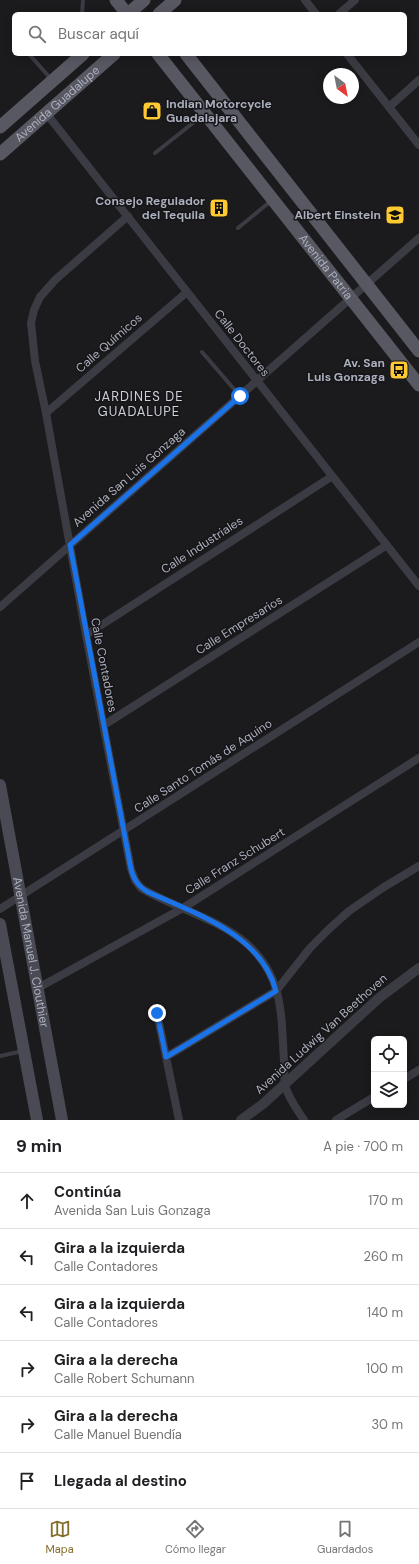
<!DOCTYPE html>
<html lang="es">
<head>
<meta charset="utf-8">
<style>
	body { margin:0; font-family:"DM Sans",sans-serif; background:#f6f6f6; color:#202124 }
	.controls { position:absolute; right:12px; bottom:12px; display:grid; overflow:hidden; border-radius:6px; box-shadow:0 2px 10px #0003 }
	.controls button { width:36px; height:36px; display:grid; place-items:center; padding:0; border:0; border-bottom:1px solid #e0e0e0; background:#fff; color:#202124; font:20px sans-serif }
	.compass { position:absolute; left:323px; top:68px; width:36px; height:36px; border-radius:50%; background:#fff; box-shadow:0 2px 10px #0003; rotate:148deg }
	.stop { position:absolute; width:12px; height:12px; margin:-9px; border:3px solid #1a73e8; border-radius:50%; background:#fff }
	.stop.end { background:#1a73e8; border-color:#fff; box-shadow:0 1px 4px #0008 }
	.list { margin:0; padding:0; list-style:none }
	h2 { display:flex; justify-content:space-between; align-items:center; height:52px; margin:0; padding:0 16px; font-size:17px }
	h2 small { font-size:13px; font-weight:400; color:#757577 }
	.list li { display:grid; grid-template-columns:26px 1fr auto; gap:12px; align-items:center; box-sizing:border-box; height:56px; padding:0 16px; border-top:1px solid #e0e0e0 }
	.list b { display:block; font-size:15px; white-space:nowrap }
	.list p { margin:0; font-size:13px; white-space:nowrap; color:#757577 }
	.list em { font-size:13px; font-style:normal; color:#757577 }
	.icon { flex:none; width:22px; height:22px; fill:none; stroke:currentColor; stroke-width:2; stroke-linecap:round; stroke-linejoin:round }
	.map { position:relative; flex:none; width:419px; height:1120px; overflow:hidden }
	.search { position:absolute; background:#fff; box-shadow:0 2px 10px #0003; left:12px; right:12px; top:12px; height:44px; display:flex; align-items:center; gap:10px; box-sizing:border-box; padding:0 14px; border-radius:6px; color:#757577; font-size:15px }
	.sheet { height:388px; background:#fff }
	nav { display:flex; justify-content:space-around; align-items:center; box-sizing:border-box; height:56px; border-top:1px solid #e0e0e0; background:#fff; font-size:11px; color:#757577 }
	nav a { display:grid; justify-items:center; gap:2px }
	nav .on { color:#846d2a }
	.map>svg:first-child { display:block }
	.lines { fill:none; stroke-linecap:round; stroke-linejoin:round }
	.service { stroke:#3b3c43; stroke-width:4 }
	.minor { stroke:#3b3c43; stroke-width:8 }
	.tertiary { stroke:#3b3c43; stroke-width:10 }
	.secondary { stroke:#494a53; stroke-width:12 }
	.primary { stroke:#575862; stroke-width:13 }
	.route { stroke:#1a73e8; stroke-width:5 }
	.labels { text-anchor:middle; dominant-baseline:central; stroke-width:3; stroke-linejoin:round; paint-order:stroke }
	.street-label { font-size:12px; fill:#acb0be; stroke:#161518 }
	.poi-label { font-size:12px; font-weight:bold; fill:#acb0be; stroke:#161518; text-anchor:end }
	.neighbourhood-label { font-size:13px; letter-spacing:1px; fill:#cdd0d9; stroke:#161518 }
</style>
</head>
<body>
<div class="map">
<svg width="419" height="1120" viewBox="0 0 419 1120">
	<rect width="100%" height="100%" fill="#1b1a1d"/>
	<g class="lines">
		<!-- service -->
		<path class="service" d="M82,14L83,0
			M29,54L51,79
			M155,153L203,115
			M238,228L271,201
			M202,352L240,396
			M0,1056L23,1051"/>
		<!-- minor -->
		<path class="minor" d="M305,0L316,14
			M339,14L355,0
			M347,54L419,145
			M389,107L419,80
			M46,113L419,586
			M128,216L55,280L40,297L34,310L31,323L35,361L46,413L86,635L131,869L135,880L141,888C174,908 215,917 246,943C284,976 281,1015 284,1061C284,1069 284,1077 285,1085C288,1098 297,1109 304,1120
			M46,413L187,292
			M0,607L419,238
			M86,635L331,477
			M104,725L387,545
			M0,909L419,642
			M38,988L183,908L419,758
			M157,1013L179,1120
			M166,1057L276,991L310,948L329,929L349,911L384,887L419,866
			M404,1079L419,1070
			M336,1120L374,1097"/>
		<!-- tertiary -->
		<path class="tertiary" d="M241,1120L263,1104L379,998L419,968"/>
		<!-- secondary -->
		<g class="secondary">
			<path id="s1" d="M0,785L62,1120"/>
			<path d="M0,924L37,1120"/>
		</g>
		<!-- primary -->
		<g class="primary">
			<path d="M116,0L127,14"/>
			<path d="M128,14L144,0"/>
			<path d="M159,14L175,0"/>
			<path id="s2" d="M158,54L419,385"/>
			<path d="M186,54L419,351"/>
			<path d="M0,127L83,54"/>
			<path id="s3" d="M0,154L114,54"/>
		</g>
	</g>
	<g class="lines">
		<!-- route -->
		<path class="route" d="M157,1013L166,1057L276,991C261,934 196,914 148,892C138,886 134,880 131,869L70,545L240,396"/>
	</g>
	<!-- icons -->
	<defs>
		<g id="shop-square" transform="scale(1)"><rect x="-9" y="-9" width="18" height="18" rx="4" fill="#ffca31" stroke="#161518"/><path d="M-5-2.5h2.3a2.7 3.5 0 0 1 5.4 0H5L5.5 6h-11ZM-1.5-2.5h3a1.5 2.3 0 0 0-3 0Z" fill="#111"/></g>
		<g id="building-square" transform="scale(1)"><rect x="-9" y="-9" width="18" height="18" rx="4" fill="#ffca31" stroke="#161518"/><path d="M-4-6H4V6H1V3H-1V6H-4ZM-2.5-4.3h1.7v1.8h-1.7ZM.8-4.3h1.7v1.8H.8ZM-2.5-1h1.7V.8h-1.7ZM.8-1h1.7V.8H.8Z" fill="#111"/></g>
		<g id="school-square" transform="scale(1)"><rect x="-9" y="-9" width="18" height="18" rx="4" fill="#ffca31" stroke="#161518"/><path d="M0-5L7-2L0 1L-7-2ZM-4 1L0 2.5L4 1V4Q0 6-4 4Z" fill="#111"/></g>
		<g id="bus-square" transform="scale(1)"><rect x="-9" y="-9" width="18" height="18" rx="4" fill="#ffca31" stroke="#161518"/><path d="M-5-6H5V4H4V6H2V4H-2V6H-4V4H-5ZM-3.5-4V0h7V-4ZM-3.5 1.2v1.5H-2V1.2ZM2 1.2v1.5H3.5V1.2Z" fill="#111"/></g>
	</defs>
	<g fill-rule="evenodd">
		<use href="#shop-square" x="152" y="111"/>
		<use href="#building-square" x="219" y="208"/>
		<use href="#school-square" x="395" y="215"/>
		<use href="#bus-square" x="399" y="370"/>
	</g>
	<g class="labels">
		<!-- street labels -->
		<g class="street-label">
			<text stroke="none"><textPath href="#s3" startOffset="76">Avenida Guadalupe</textPath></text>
			<text stroke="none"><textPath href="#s2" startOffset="271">Avenida Patria</textPath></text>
			<text transform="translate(109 343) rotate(-41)">Calle Químicos</text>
			<text transform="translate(242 343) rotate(52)">Calle Doctores</text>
			<text transform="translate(129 477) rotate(-41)">Avenida San Luis Gonzaga</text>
			<text transform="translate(202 545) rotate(-33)">Calle Industriales</text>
			<text transform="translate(239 625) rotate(-32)">Calle Empresarios</text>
			<text transform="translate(104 665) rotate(79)">Calle Contadores</text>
			<text transform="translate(203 766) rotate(-33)">Calle Santo Tomás de Aquino</text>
			<text transform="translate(235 861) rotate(-32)">Calle Franz Schubert</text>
			<text stroke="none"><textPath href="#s1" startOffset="170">Avenida Manuel J. Clouthier</textPath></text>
			<text transform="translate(321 1034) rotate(-42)">Avenida Ludwig Van Beethoven</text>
		</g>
		<!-- poi labels -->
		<g class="poi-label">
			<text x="166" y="104" text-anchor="start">Indian Motorcycle<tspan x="166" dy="14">Guadalajara</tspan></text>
			<text x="205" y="201">Consejo Regulador<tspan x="205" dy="14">del Tequila</tspan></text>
			<text x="381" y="215">Albert Einstein</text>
			<text x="385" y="363">Av. San<tspan x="385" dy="14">Luis Gonzaga</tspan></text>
		</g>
		<!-- neighbourhood labels -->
		<g class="neighbourhood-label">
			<text x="139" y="396">JARDINES DE<tspan x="139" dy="15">GUADALUPE</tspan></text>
		</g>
	</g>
</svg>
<div class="controls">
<button><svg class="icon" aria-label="locate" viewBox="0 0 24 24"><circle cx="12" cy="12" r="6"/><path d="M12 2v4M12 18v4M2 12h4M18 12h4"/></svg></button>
<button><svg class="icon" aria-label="layers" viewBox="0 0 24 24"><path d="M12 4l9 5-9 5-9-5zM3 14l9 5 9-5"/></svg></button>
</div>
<svg class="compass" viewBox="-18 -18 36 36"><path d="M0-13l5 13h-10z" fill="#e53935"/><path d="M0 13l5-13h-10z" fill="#757577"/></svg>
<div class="stop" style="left:240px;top:396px"></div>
<div class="stop end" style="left:157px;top:1013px"></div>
<div class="search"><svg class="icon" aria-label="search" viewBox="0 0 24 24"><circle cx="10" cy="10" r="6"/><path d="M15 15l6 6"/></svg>Buscar aquí</div>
</div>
<section class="sheet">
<h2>9 min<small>A pie · 700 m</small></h2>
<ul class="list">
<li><svg class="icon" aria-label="ahead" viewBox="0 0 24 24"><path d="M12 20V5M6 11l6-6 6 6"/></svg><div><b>Continúa</b><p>Avenida San Luis Gonzaga</p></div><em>170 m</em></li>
<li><svg class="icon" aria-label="left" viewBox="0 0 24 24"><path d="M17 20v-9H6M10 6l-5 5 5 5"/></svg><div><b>Gira a la izquierda</b><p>Calle Contadores</p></div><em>260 m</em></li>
<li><svg class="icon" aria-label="left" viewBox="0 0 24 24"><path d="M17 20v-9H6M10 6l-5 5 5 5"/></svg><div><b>Gira a la izquierda</b><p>Calle Contadores</p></div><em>140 m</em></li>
<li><svg class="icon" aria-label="right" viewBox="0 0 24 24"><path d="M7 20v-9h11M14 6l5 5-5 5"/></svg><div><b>Gira a la derecha</b><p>Calle Robert Schumann</p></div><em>100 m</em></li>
<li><svg class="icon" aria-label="right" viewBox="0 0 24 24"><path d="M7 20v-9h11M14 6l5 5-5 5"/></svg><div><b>Gira a la derecha</b><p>Calle Manuel Buendía</p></div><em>30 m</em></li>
<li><svg class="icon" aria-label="arrive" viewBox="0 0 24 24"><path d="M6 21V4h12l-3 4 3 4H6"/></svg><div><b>Llegada al destino</b></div></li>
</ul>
</section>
<nav>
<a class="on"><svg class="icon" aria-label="map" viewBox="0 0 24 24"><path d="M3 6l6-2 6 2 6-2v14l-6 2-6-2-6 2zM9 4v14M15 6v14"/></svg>Mapa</a>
<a><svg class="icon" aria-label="directions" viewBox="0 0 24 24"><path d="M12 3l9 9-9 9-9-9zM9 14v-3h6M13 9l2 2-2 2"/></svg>Cómo llegar</a>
<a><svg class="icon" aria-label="saved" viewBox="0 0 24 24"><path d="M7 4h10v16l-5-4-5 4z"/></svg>Guardados</a>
</nav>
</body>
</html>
